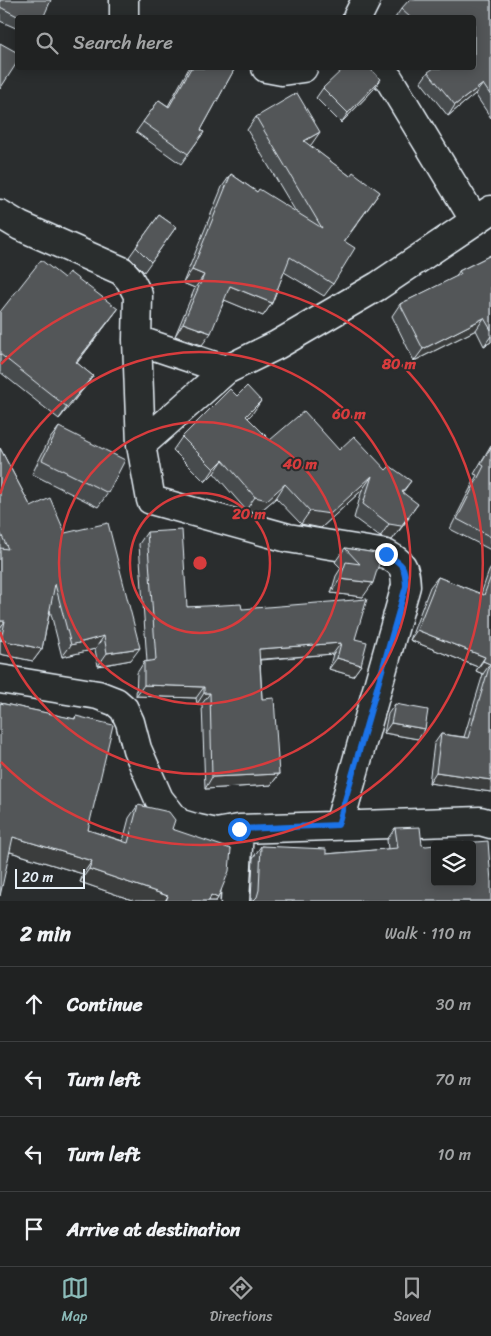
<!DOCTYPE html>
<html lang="en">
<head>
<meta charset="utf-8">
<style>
	body { margin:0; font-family:Sriracha,sans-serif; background:#282a2a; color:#f1f3f6 }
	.controls { position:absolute; right:15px; bottom:15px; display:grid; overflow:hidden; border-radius:5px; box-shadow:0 2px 12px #0003 }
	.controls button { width:45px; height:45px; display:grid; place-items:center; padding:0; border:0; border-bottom:1px solid #3d3f40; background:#202222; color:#f1f3f6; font:25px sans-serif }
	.scale { position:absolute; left:15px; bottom:12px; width:70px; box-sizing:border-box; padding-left:5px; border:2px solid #e8f1f8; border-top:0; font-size:14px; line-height:18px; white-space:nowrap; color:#e8f1f8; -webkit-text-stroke:4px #2a2d2e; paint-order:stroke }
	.stop { position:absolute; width:15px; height:15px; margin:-11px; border:4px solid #1a73e8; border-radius:50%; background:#fff }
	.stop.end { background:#1a73e8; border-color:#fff; box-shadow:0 1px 5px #0008 }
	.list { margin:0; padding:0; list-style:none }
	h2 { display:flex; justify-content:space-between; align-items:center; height:65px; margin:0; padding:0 20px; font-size:21px }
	h2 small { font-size:16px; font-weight:400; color:#a2a4a5 }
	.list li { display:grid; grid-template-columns:32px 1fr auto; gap:15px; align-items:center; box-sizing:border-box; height:75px; padding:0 20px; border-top:1px solid #3d3f40 }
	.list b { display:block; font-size:19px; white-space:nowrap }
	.list em { font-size:16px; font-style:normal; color:#a2a4a5 }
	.icon { flex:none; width:28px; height:28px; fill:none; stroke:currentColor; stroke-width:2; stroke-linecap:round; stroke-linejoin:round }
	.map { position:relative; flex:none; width:491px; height:901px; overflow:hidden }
	.search { position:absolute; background:#202222; box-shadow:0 2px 12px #0003; left:15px; right:15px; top:15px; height:55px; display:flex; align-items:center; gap:12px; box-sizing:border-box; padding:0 18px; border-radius:5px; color:#a2a4a5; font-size:19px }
	.sheet { height:365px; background:#202222 }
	nav { display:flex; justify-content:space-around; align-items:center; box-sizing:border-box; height:70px; border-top:1px solid #3d3f40; background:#202222; font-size:14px; color:#a2a4a5 }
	nav a { display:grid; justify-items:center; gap:2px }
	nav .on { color:#8bbbb9 }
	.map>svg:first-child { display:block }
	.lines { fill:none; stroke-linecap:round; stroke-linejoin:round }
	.street-casing { stroke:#e8f1f8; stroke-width:31 }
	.street { stroke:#2a2d2e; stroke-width:28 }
	.wall { fill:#474b4d; stroke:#e8f1f8 }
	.shaded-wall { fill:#3a3d3e; stroke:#e8f1f8 }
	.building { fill:#535759; stroke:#e8f1f8 }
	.route { stroke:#1a73e8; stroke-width:6 }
	.ring { fill:none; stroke:#d83c3d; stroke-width:2.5 }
	.centre { fill:#d83c3d; stroke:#2a2d2e; stroke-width:2.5 }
	.ring-label { font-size:15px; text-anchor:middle; font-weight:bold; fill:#d83c3d; stroke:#2a2d2e; stroke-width:4; stroke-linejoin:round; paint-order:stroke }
</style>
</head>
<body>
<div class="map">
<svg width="491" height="901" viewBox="0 0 491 901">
	<rect width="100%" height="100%" fill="#2a2d2e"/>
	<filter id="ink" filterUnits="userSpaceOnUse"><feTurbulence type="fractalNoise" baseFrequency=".02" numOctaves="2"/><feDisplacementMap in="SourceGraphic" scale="10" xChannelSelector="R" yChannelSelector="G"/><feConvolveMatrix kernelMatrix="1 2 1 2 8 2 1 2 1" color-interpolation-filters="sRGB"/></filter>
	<g filter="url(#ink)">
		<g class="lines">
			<!-- street casing -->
			<g class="street-casing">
				<path id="street" d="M124,18V0
					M357,18L366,0
					M266,68L282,71L303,68
					M377,68L389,79L475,221
					M0,214L20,226L122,271L130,280L138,295L137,340L141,445L151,500L288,538L386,554C403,564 405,566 406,586L339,825
					M137,340L226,370
					M141,445L226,370L277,345L378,286L491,210
					M0,679L98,695L116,702L124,709L130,722L137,749L159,799L178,823L198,829L216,833L239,829L480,821L491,824
					M235,901L239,829"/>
			</g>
			<!-- street -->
			<use href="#street" class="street"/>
		</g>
		<!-- wall -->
		<path class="wall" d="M0,0L43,18H18V29L0,21Z
			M491,0V118L475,94L448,116L421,82L428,72L474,68V18H395L401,9Z
			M189,68H235L201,130L204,132L181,164L136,132L159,100L168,106Z
			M323,88L374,89L341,123L316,98Z
			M256,117L311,145L310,146L350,176L380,192L344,242L333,284L324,296L284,272L272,303L263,316L225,300L202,345L175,336L195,288L183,283L222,187L231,174L257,192L296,212L247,130Z
			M159,215L176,227L144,272L129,257Z
			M491,255V342L484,346L476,330L414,361L392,316L400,304L456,277L459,271Z
			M0,312L109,321L77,363L93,376L85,387L59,419L0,372Z
			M252,414L248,418L270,440L339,450L411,481L403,492L409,518L392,540L380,537L354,518L362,490L321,528L301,524L276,498L258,513L246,510L214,473L205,482L173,450L182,437Z
			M59,427L108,493L98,507L32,474L49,440Z
			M491,445V550L450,529L477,475L474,474Z
			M0,448L31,507L65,533L131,660L98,666L95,649L62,657L50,610L42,649L33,661L0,654Z
			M147,532L187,607L242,609L355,639L361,665L353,676L329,669L333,654L260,660L262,699L279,774L271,785L205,789L202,704H197L196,698L136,696L137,673L144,662H147L139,544Z
			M345,548L382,554L363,597L331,593L336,576L341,568L335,562Z
			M491,568V792L429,783L434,744L441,734L464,737L483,674L476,671L478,667L410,640L430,587L438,577L481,594L489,571Z
			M0,703L74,719L76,716L88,830L123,841L129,818L138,805L172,829L218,898L216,901H135L80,882L83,874L10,852Z
			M395,704L425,729L418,739L384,733L388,714Z
			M395,828L422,845L491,901H251L253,858L261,846L326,854L388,849L387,840Z"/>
		<!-- shaded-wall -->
		<path class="shaded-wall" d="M381,79L374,89L341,123L348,113Z
			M483,84L475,94L448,116L455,105Z
			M320,132L311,145L295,154L304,141Z
			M192,270L204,275L195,288L183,283Z
			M230,286L272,303L263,316L222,299Z
			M118,309L109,321L68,374L76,362Z
			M484,318L476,330L414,361L423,349Z
			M183,323L211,333L202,345L175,336Z
			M491,336V342L484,346Z
			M93,376L85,387L59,419L67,407Z
			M261,401L252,414L237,429L246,416Z
			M223,460L214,473L205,482L214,469Z
			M372,476L362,490L321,528L301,524L310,511Z
			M285,484L276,498L258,513L246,510L255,497Z
			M418,504L392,540L380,537L389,524Z
			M340,579L373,583L363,597L331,593Z
			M0,621H5L0,628Z
			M417,630L485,657L478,667L410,640Z
			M104,636L95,649L62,657L71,645Z
			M1,640L42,649L33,661L0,654V641Z
			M341,643L333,654L251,660L259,649Z
			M140,648L131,660L98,666L107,653Z
			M337,658L361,665L353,676L329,669Z
			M483,661L490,664L483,674L476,671Z
			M144,685L204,687L196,698L136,696Z
			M204,693H210L202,704H197Z
			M391,723L425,729L418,739L384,733Z
			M436,772L491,780V792L429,783Z
			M279,774L271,785L205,789L212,777Z
			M13,837L92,861L83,874L4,850Z
			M89,869L168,896L165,901H135L80,882Z
			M211,895L218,898L216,901H206Z"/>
		<!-- building -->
		<path class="building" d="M0,0H51L43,18H21L0,7Z
			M409,0H491V96L483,84L455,105L428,72L434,68H474V18H411L401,9Z
			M0,43L18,53V61L0,89Z
			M191,68H235L201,130L204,132L188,154L143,122L159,100L169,107Z
			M344,68H369L381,79L348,113L323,88Z
			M297,93L320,132L304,141L350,176L353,172L380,192L344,241L355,248L333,284L290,257L272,303L230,286L211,333L183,323L204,275L192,270L231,174L257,192L259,189L322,228L256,117Z
			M159,215L176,227L151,262L136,247Z
			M491,255V330L484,318L423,349L400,304L461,274L459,271Z
			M41,260L64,278L69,272L118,309L76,362L93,376L67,407L0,354V312Z
			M247,386L261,401L246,416L270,440L304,411L339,450L354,436L386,470L390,466L411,481L402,492L418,504L401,526L389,524L363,504L372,476L330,514L310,511L285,484L267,500L255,497L223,460L214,469L182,437L230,389L237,396Z
			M59,427L125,460L108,493L42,460Z
			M491,447V537L457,519L484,466L481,464Z
			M0,448L31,507L50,498L65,533L108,523L140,648L107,653L104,636L71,645L55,584L42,649L1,640L5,621H0V548L8,549L0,532Z
			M182,530L187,607L241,604L242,609L367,599L355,639L367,642L361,665L337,658L341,643L259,649L262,699L274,698L279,774L212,777L210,693H204V687L144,685V662L156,660L147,532Z
			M345,548L382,554L373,583L340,579L346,562L360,564Z
			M491,576V780L436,772L441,734L468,738L490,664L483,661L485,657L417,630L438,577L484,595Z
			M0,703L75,719L76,716L113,725L88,830L128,843L138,805L169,812L175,820L172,829L231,849L229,871L218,898L211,895L209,901H166L168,896L89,869L92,861L13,837L0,896Z
			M395,704L428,710L425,729L391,723Z
			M420,827L422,845L426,846L435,845V882H472V845H440L488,841L491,882V901H253L257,897L259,890L261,846L326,849V854L398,848L395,828Z"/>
	</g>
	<g class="lines" filter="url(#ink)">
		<!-- route -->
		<path class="route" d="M239,829L338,825L406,586C405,566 403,564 386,554"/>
	</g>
	<!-- distance rings -->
	<g class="ring">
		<circle cx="200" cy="563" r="70"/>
		<circle cx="200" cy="563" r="141"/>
		<path d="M0 494A211 211 0 1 1 0 632"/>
		<path d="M1 364A282 282 0 1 1 1 762"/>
	</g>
	<circle cx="200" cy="563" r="8" class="centre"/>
	<g class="ring-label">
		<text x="399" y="369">80 m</text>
		<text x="349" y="419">60 m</text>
		<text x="300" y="469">40 m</text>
		<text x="249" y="519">20 m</text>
	</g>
</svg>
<div class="controls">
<button><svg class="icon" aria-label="layers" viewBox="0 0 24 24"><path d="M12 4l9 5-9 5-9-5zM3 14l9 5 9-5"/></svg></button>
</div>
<div class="scale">20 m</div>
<div class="stop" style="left:239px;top:829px"></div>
<div class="stop end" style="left:386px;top:554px"></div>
<div class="search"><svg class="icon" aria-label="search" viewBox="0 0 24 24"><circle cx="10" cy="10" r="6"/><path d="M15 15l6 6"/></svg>Search here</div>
</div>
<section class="sheet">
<h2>2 min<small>Walk · 110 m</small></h2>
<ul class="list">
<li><svg class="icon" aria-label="ahead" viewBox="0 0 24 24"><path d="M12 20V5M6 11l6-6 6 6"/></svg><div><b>Continue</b></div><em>30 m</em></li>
<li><svg class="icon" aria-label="left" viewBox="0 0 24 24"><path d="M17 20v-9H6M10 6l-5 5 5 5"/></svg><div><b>Turn left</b></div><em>70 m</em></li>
<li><svg class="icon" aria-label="left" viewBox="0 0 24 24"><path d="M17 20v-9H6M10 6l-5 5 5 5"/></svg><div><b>Turn left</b></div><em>10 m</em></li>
<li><svg class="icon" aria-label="arrive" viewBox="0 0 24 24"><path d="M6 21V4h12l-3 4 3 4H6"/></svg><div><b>Arrive at destination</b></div></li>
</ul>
</section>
<nav>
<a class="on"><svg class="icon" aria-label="map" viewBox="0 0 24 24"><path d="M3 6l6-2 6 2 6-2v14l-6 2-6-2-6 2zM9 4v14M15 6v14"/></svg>Map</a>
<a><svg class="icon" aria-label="directions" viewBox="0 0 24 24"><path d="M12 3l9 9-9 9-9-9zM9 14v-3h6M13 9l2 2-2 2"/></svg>Directions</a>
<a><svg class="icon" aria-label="saved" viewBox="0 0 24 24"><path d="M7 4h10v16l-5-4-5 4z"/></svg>Saved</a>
</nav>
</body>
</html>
